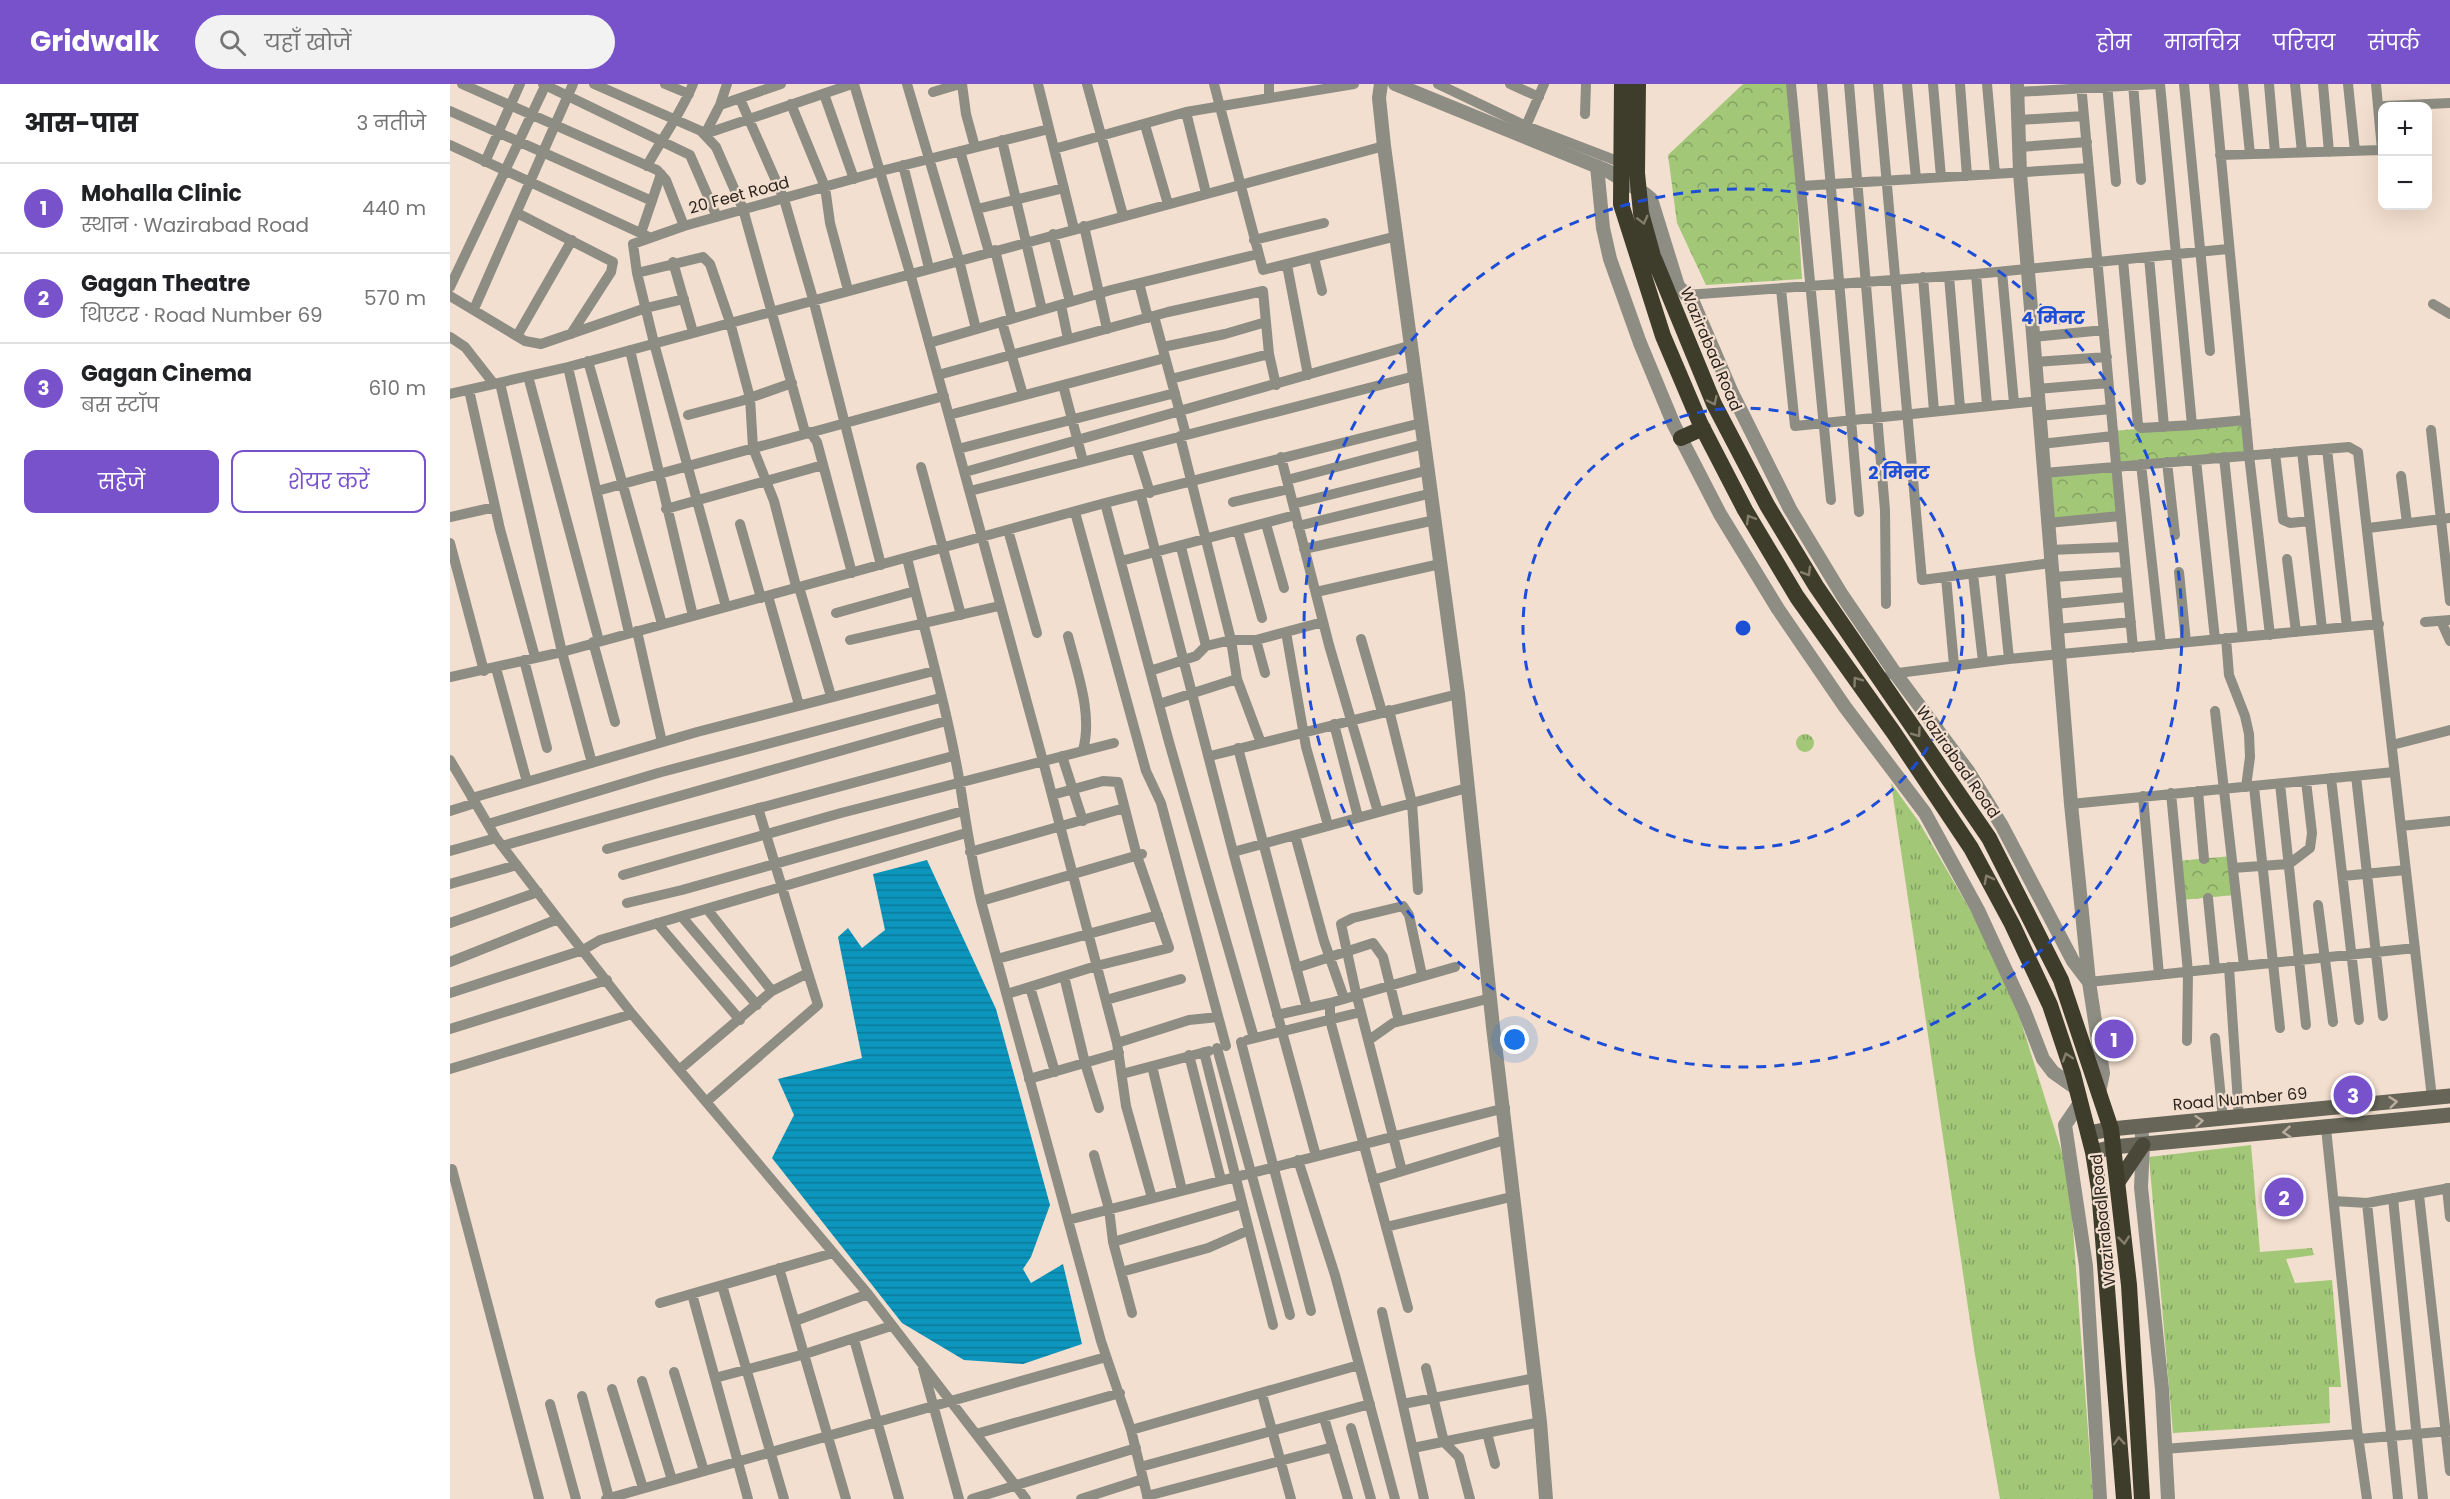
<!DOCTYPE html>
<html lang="hi">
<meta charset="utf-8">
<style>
:root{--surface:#fff;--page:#f2f2f2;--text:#202124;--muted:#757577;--line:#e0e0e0;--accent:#7752cb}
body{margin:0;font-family:Poppins,"Noto Sans Devanagari",sans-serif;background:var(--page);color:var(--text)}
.controls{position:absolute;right:18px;top:18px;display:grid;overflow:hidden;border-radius:12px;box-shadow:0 6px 24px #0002}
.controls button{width:54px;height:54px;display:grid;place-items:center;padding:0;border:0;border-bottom:2px solid var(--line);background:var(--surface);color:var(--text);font:30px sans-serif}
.you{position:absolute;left:1065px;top:956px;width:21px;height:21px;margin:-15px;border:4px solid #fff;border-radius:50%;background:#1a73e8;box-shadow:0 0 0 9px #1a73e833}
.badge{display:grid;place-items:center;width:39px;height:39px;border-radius:50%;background:var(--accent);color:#fff;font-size:20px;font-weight:700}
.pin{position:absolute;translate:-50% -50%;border:3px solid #fff;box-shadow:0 2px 6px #0006}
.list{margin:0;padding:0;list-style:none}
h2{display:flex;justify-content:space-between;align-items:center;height:78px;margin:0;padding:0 24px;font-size:26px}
h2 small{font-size:20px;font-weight:400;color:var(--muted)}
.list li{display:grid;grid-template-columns:39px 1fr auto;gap:18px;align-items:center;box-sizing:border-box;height:90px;padding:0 24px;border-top:2px solid var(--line)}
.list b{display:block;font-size:22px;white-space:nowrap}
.list p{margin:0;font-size:20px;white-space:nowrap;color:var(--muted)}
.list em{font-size:20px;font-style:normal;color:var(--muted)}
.actions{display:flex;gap:12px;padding:18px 24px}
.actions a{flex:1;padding:14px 0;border:2px solid var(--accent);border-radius:12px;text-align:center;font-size:21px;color:var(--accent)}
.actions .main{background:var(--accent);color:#fff}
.icon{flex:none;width:33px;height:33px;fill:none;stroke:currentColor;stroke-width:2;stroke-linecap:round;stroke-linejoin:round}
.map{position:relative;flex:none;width:2000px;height:1415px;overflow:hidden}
header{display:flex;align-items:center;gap:36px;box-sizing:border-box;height:84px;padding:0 30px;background:var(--accent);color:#fff}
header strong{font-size:28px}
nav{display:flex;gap:33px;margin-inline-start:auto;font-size:21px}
.search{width:420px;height:54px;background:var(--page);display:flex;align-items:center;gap:15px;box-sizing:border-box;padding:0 21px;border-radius:33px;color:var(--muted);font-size:22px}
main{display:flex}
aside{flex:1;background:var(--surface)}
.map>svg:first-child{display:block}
.grass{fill:url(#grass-tufts)}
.park{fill:url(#park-crowns)}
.water{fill:url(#water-rules)}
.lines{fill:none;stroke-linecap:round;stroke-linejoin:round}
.minor{stroke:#8e8d84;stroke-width:10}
.tertiary{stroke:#8e8d84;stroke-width:14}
.secondary{stroke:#666558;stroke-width:15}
.primary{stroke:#4a4939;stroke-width:15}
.trunk{stroke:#3e3d2c;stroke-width:16}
.oneway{stroke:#867e6d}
.oneway2{stroke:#bbae9f}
.ring{fill:none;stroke:#1d4ed8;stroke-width:3;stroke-dasharray:10 8}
.labels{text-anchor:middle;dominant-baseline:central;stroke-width:4.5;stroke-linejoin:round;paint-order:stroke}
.street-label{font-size:16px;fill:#2c251f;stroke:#f3dfcf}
.centre{fill:#1d4ed8;stroke:#f3dfcf;stroke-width:3}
.ring-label{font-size:18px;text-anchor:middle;font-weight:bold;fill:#1d4ed8;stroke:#f3dfcf;stroke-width:4.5;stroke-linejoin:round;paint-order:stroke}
</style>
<header>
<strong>Gridwalk</strong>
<div class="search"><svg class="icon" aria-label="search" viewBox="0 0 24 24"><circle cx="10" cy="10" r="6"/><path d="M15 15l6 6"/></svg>यहाँ खोजें</div>
<nav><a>होम</a><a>मानचित्र</a><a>परिचय</a><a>संपर्क</a></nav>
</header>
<main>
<aside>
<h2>आस-पास<small>3 नतीजे</small></h2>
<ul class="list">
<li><span class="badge">1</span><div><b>Mohalla Clinic</b><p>स्थान · Wazirabad Road</p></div><em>440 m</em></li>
<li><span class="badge">2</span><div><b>Gagan Theatre</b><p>थिएटर · Road Number 69</p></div><em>570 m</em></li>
<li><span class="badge">3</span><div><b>Gagan Cinema</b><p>बस स्टॉप</p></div><em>610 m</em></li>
</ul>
<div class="actions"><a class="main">सहेजें</a><a>शेयर करें</a></div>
</aside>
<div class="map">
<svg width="2000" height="1415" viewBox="0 0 2000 1415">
<defs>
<pattern id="grass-tufts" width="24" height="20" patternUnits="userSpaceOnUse" patternTransform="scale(1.5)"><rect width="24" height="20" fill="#a1c777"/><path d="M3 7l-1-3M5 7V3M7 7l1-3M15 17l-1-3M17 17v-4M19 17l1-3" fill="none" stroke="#83a161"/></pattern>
<pattern id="park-crowns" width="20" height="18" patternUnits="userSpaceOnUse" patternTransform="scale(1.5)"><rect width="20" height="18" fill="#a1c777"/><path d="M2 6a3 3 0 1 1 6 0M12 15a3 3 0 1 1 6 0" fill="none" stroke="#83a161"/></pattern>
<pattern id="water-rules" width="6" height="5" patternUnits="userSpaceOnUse" patternTransform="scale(1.5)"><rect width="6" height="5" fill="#0c96bd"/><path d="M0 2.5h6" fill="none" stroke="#0c7a99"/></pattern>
</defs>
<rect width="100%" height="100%" fill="#f3dfcf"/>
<!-- grass -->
<path class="grass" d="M1346 659a9 9 0 1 1 18 0a9 9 0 1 1-18 0Z
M1441 699 1469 738 1527 838 1568 928 1619 1091 1643 1415H1550L1525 1271Z
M1801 1061 1810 1168 1862 1164 1864 1171 1836 1175 1845 1199 1882 1196 1891 1303H1879L1880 1339 1723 1349 1699 1073Z"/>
<!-- park -->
<path class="park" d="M1293 0H1340L1352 195 1256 201 1227 139 1218 71Z
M1796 336 1799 371 1666 383 1670 432 1598 439 1594 389 1665 383 1662 347Z
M1782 772 1785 811 1731 816 1727 777Z"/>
<!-- water -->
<path class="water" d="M477 776 546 925 600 1121 581 1173 573 1185 581 1199 613 1180 632 1260 573 1280 514 1276 452 1239 322 1074 344 1031 328 995 412 974 388 853 398 844 412 864 435 846 423 790Z"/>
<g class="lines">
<!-- minor -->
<path class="minor" d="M12 0 207 86 216 96 234 142
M93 0 240 71 267 133
M144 0 251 47 266 63 293 125 355 348H360L367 358 402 489
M215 0 239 10
M277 0 270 21 331 0
M404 0 460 189 593 677 667 959 676 1022 702 1114
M457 0 509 176 526 245
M512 0 516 30 525 63
M588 0 624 145
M637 0 673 131
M764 0 813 186 947 152
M988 0 1076 42 1175 80
M1060 0 1089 13
M1341 0 1381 416
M1372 0 1409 428
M1399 0 1435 426 1436 520
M1428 0 1472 496 1601 479
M1457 0 1466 95
M1483 0 1491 93
M1510 0 1517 92
M1537 0 1545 90
M1631 0 1683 564
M1657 0 1666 98
M1683 0 1691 96
M1710 0 1742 341 1796 336
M1734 0 1760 267
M1764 0 1799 371 1820 551
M1793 0 1800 70
M1819 0 1825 69
M1845 0 1852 68
M1873 0 1879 68
M1898 0 1905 67
M483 8 510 0
M1567 8 1707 0
M374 10 404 95
M819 14V0
M290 15 334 115 363 215 431 481
M341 20 375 103 380 139 398 206
M1934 22 2000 19
M0 27 202 117
M736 28 756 109
M1135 30 1136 0
M1569 36 1634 32
M695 41 718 120
M1076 42 1094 0
M255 50 402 0
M255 50 270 21
M552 56 592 226
M0 61 199 153
M1569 63 1637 58
M604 65 736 28 904 0
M510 67 539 168
M1770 71 1932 66 1926 0
M35 78 70 0
M453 81 479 184
M197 82C212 54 231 30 243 0
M1351 102 1639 84
M527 125 614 104
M67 129 163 178 161 188 121 250
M634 142 657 245
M191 149 211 90
M603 150 620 218
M804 156 874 139
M545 166 562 235
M1699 173 1714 343
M864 174 872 207
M1673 176 1688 341 1691 344 1742 341
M223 178 243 248
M837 181 858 291
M1552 188 1564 319
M187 189 253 173 260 180 280 238 300 314 303 364 324 417 346 502 349 503 381 612
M1526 190 1537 321
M1499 192 1510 324
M1473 193 1484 327
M689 199 698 234
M0 203 96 0
M1331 205 1345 342 1588 317
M1236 211 1526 190 1778 165
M0 212 75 257 91 260 196 224 234 215
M1983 220 2000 230
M611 221 618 255
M24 225 123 0
M704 232 736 351
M552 238 573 311
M67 252 122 156
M0 253 15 263 44 300
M1583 253 1654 246
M479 259 661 206 808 170
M713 263 775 250 816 238
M180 266 243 532
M138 277 212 540
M1585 278 1657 273
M118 283 179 549
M488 291 718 228 813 207 819 270 826 301
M78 292 149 557
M721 295 819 270
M50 299 112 568 142 679
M613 301 633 377
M1587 305 1658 299
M19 306 50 445 85 573
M0 310 118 283 934 62
M238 331 291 317 342 299
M499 331 715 274
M1589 332 1661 325
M1981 346 2000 517
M730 352 781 556 787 595 811 659
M1591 360 1663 352
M686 364 700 409
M508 365 725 309
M1877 365 1897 543
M1852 367 1872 545
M1825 369 1833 436 1840 439 1860 437
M831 373 879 561 928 728
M1774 373 1793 553
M1746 376 1765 555
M1717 378 1725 451
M1691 380 1711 561
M471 383 511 531
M515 388 962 261
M1594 389 1899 363 1908 368 1982 1014
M1951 392 1957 439
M837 396 974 360
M147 407 494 312
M520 407 965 292
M691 412 783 768 866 1072
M783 418 839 405
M655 419 719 658 804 954
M843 420 979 386
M216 425 373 381
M625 428 696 687 711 719 776 962
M0 433 45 423
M1598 439 1670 432
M290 440 311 514
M816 440 834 504
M848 442 982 409
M1918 444 2000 434
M558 446 587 549
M788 447 812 534
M0 459 34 587
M731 463 756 562
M854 465 985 436
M1600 466 1673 463
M457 474C475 549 497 624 510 700 516 740 522 778 531 817L651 1257 681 1346 698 1415
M1837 475 1846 548
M671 477 845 431
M1550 486 1559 575
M1729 488 1736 558
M1523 490 1533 578
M1496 493 1504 581
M1604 493 1675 488
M866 508 990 480
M318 512 349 621
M1605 520 1677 513
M276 523 204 259 187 189 183 160 234 142 431 87 599 45
M386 529 465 507
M1991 537 2000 557
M1975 538 2000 536
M1607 545 1681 538
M187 547 212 658
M836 548 856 663 878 741
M618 552C627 588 643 630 633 666
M1776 554 1779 591 1795 632 1799 650 1800 673 1796 703
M911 555 932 628
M400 556 549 522
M806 556 815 589
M143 558 165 638
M74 576 97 664
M46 584 77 698
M700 587 746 572 756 562 781 556H806L873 538
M1440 590 1559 575 1929 540
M0 593 112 568 655 419 971 339
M709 620 787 595
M939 626 962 719 968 806
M1765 627 1794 882
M884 640 908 733
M1942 661 2000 646
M788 664 857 924
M612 672 633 737
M760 672 1008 610
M0 676 46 754 108 835 182 930 418 1210 576 1415
M1906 692 1933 932
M1881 694 1909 936
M1830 700 1856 941
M1804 703 1830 944
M1748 707 1754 775
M1721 709 1738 888 1737 957
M1693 712 1709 891
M22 714 247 648 484 587
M1621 720 1944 688
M308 724 358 889
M0 727 25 719
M38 740 208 689 490 614
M1951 742 2000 737
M845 751 874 857 894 914
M52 762 496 637
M157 765 503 672
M0 767 46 754
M520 768 671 725
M783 768 1017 704
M1783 784 1839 780 1860 764 1862 749 1856 697
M173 791 391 729 664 659
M1893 792 1956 786
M0 800 67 781
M1758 814 1765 885
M531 817 692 770
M177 819 232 806 513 727
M1868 821 1883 938
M257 825 322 907
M232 833 307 921
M0 839 88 808
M207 839 290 936
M547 875 708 831
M0 878 108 835
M1779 883 1789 1034
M846 884 923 859 933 873 949 937
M614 892 635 979 649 1024
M1639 898 1965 864
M580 903 605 988
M0 909 133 866 150 856 516 749
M557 910 646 882 719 864 687 772 668 698 653 697 602 711
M656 916 731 895
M880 919V936L958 1224
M827 931 880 919 1005 883
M0 945 157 896
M1765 954 1773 1035
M797 956 911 928
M919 956 943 939 1041 914
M791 958 861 1227
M667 959 739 936 768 933
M767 964 840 1231
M754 968 823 1241
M739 971 771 1096
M702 982 732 1106
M0 985 182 930
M229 986 322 907 358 889 368 921 256 1018
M672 990 759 967
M579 995 669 969
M1876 1044 1907 1345 1917 1415
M644 1071 659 1125 663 1158 682 1229
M848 1076 885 1191 945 1415
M2 1085 89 1415
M952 1087 906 909 891 840 903 834 953 822 959 831 972 891
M923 1096 1058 1055
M1997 1104 2000 1133
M1969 1111 2000 1387
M1943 1114 1973 1415
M1884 1117 1917 1119 2000 1104
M1917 1119 1948 1415
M618 1136 1055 1024
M936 1143 1065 1112
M663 1158 792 1120
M329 1184 396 1415
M671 1188 758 1164 799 1146
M272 1201 334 1415
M242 1210 298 1415
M210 1219 383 1169
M932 1228 974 1415
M345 1237 418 1210
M404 1255 449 1415
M473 1284 509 1415
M976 1284 994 1358 1009 1373 1020 1415
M224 1288 254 1387
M265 1294 355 1270 441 1242
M192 1297 222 1396
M162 1305 193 1404
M812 1310 841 1415
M132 1312 159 1414
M100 1320 126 1415
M953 1320 1085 1294
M874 1334 898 1415
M901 1344 921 1415
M681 1346 909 1281
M1037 1349 1045 1380
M526 1350 670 1309
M1908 1355 2000 1347
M963 1364 1090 1338
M1714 1365 1907 1350
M690 1383 920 1320
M697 1412 883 1363
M156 1415 656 1273
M522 1415 686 1364
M631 1415 693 1395"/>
<!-- tertiary -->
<path class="tertiary" d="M931 0 929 14 934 62 1008 610 1043 943 1090 1338 1096 1415
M945 0 1158 87 1195 110 1201 115 1228 202
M1567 0 1570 89 1621 720 1639 898 1653 989 1649 1009
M1147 82 1153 144 1160 175 1190 259 1224 341 1270 430 1328 525 1395 623 1475 729 1528 826 1574 926 1593 975 1603 988 1627 1005
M1214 200 1228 202 1243 218 1282 309 1340 425 1392 511 1445 589 1518 687 1552 742 1623 877 1639 898
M1630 1019 1615 1041 1636 1182 1650 1415
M1691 1043 1693 1061 1691 1103 1712 1305 1718 1415"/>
<!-- secondary -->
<path class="secondary" d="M1639 1049 1661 1045 2000 1012
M1643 1068 1663 1063 2000 1031"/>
<!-- primary -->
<path class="primary" d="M1668 1098 1693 1061"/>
<!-- trunk -->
<path class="trunk" d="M1172 0 1171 120 1213 252 1250 339 1295 426 1347 513 1444 649 1521 764 1562 840 1600 921 1623 990 1643 1068 1649 1105 1674 1415
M1188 0 1187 89 1191 129 1203 172 1264 320 1317 421 1366 502 1539 754 1611 896 1661 1045 1679 1201 1692 1415
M1231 354 1253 344"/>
</g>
<!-- one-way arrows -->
<defs><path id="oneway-chevron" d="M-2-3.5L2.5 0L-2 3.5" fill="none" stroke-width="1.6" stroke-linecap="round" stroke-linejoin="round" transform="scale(1.5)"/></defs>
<g class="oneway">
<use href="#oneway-chevron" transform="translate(1193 136) rotate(76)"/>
<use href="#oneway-chevron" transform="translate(1263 317) rotate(65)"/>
<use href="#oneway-chevron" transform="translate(1300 435) rotate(-121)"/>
<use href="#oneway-chevron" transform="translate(1357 488) rotate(59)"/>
<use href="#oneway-chevron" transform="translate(1407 597) rotate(-126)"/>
<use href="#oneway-chevron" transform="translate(1467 649) rotate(54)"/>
<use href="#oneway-chevron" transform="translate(1538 795) rotate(-118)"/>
<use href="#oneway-chevron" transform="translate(1617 973) rotate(-108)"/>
<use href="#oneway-chevron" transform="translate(1674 1156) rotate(84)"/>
<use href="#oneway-chevron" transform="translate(1669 1357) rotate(-94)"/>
</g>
<g class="oneway2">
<use href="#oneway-chevron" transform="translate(1943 1018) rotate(-6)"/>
<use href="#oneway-chevron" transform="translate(1749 1037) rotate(-5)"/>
<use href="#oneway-chevron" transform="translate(1837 1048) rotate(175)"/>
</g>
<!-- distance rings -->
<g class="ring">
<circle cx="1293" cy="544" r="220"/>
<circle cx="1293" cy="544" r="439"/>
</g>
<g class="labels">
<!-- street labels -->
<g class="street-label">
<text transform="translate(289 111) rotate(-15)">20 Feet Road</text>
<text transform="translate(1261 265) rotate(67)">Wazirabad Road</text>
<text transform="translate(1508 678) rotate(55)">Wazirabad Road</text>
<text transform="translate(1790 1015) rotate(-5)">Road Number 69</text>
<text transform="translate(1653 1136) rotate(-96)">Wazirabad Road</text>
</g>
</g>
<circle cx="1293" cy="544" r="9" class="centre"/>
<g class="ring-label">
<text x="1603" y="240">4 मिनट</text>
<text x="1449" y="395">2 मिनट</text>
</g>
</svg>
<div class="controls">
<button>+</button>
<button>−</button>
</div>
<div class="you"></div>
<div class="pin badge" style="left:1664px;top:955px">1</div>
<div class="pin badge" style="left:1834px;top:1113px">2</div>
<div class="pin badge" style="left:1903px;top:1011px">3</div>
</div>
</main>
